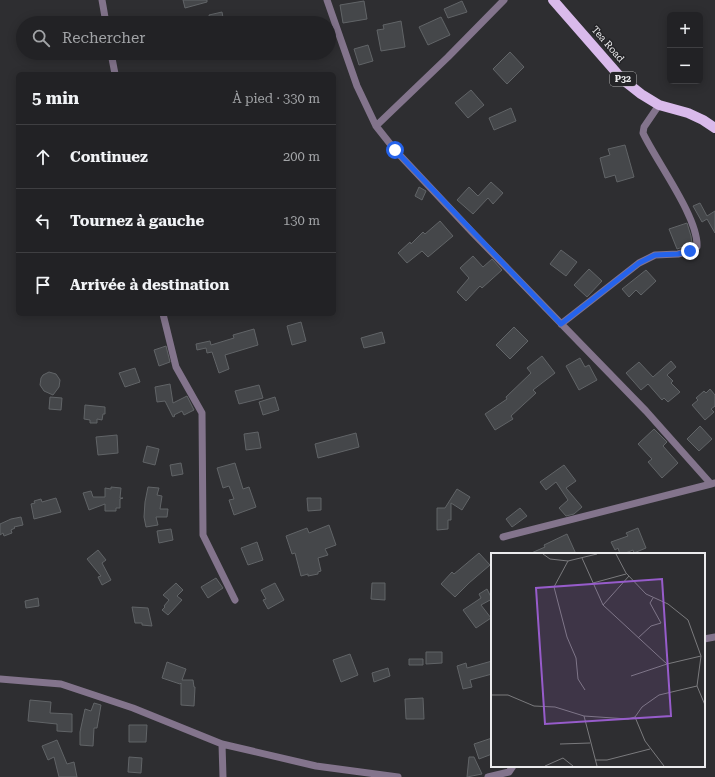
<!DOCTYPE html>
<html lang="fr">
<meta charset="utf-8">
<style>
:root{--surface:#222225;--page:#2a2a2d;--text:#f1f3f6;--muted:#a2a4a7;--line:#3f3f42}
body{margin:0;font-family:"Roboto Serif",serif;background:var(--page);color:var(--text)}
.controls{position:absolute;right:12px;top:12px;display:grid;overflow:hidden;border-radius:6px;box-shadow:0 2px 10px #0003}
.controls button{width:36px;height:36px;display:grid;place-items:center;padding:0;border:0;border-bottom:1px solid var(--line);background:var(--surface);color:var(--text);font:20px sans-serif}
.stop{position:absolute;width:12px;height:12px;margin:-9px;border:3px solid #2563eb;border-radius:50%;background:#fff}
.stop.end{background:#2563eb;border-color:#fff;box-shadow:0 1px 4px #0008}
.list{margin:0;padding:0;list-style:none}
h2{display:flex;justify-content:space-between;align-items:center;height:52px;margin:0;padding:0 16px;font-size:17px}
h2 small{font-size:13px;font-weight:400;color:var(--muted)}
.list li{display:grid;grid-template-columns:26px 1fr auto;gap:12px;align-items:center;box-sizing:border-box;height:64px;padding:0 16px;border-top:1px solid var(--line)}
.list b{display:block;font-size:15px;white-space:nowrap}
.list em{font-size:13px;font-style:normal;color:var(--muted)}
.icon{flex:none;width:22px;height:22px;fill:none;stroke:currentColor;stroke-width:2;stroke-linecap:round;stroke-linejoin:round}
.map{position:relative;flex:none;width:715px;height:777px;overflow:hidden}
.search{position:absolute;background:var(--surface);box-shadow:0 2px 10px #0003;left:16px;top:16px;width:320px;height:44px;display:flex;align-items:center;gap:10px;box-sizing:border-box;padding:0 14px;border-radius:22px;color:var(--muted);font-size:15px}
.panel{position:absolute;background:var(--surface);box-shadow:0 2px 10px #0003;left:16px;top:72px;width:320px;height:244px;border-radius:6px}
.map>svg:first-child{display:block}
.building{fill:#45474a;stroke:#616467}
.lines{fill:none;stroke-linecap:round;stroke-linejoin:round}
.minor{stroke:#83748c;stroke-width:7}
.primary{stroke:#d9baeb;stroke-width:10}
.route{stroke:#2563eb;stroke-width:5}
.labels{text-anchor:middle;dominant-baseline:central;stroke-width:3;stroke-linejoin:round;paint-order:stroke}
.shield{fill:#242427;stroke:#b0b0b2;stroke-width:1}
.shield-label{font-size:9px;font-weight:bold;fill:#ececee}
.street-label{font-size:10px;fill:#ececee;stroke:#242427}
.inset-road{fill:none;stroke:#7a7a7d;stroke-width:1}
.view{fill:#975ccb;fill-opacity:0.15;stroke:#975ccb;stroke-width:2}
.inset-edge{fill:none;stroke:#ececee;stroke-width:2}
</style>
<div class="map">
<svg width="715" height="777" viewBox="0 0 715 777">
<rect width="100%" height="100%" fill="#2e2e31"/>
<!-- building -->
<path class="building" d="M183 0H207V2L185 8Z
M364 1 367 19 343 23 340 5Z
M462 1 467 12 448 18 444 9Z
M222 12 224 23H210L209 15Z
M441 17 450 35 428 45 419 27Z
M401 21 405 47 381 51 377 30 384 29 383 25Z
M368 45 373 61 359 65 354 49Z
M510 52 524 67 507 84 493 69Z
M471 90 484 105 468 118 455 103Z
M511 108 516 121 494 130 489 118Z
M625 145 634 177 617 182 615 175 605 178 600 158 610 155 608 149Z
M491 182 503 193 493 204 488 198 473 214 457 200 469 187 478 196Z
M419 187 426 191 422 200 415 196Z
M700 203 707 216 715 211V233L707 219 702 222 693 206Z
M440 221 453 236 428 257 422 251 407 263 398 253 410 242 411 244 423 232 425 234Z
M687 223 691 236 692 244 677 249 669 229Z
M561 250 577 262 566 276 550 264Z
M473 256 483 267 492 259 502 270 482 288 480 286 466 301 457 292 469 278 460 268Z
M589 269 602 281 587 297 574 285Z
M646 270 656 281 641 295 636 290 629 297 622 289Z
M301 322 306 341 292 345 287 326Z
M514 327 528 341 510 359 496 345Z
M254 329 258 345 225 355 229 369 219 373 212 352 207 353 206 348 197 350 196 344 210 341 211 345 234 338 233 335Z
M382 332 385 343 364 348 361 338Z
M166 346 170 362 159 366 154 350Z
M542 356 555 373 533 390 536 393 511 416 513 419 495 430 485 414 507 399 506 397 531 373 527 368Z
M580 358 585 367 589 365 597 380 579 390 566 366Z
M671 361 676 367 667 375 673 381 671 383 680 392 668 402 664 398 662 400 648 384 641 390 626 373 639 362 653 377Z
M135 368 140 382 125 387 119 373Z
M49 372 56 374 60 380 59 387 53 395 44 391 40 385 41 378 43 375Z
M170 384 173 403 187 396 194 410 184 415 182 411 174 415 175 416 173 417 165 401 157 402 155 387Z
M259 385 263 398 239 404 235 391Z
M710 389 715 395V406L711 409 714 412 705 420 692 405 698 400 696 398 704 391 706 393Z
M50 397 62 398 61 410 49 409Z
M275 397 279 410 263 415 259 402Z
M85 405 105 407V414H103L102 420 97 419V423H90V420L84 419Z
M700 426 712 439 699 451 687 439Z
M654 429 667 442 663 446 678 463 662 478 648 462 652 459 638 444Z
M258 432 261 448 246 450 244 434Z
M356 433 359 447 318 458 315 444Z
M117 435 118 453 98 455 96 437Z
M147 446 159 449 155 465 143 462Z
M181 463 183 474 172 476 170 465Z
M235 463 243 489 249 487 256 507 234 515 229 500 234 499 229 486 223 488 217 468Z
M564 465 576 481 566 488 582 507 574 514 566 516 559 508 568 500 556 482 546 490 540 482Z
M111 487 121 488 120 498H123L120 499V508H116V511H105V504L89 510 83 493 91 491 93 497H105V488L111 489Z
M148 487 159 488 157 495 162 496 160 509H168L167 517H156L158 525 146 527 144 517 145 502Z
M457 489 470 497 462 510 451 503V520H448V529L437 530V508H445Z
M56 498 61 512 34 519 31 504 35 503 34 501 41 499 42 502Z
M307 498H321V510L308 511Z
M520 508 527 516 512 527 506 519Z
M21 517 23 525 14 527 15 528 11 530 12 533 4 536 3 533 0 535V524L11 519Z
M329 525 336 545 325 549 328 555 318 558 321 571 318 572V574L308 576V574L301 576 295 553 292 554 286 536 307 528 309 533Z
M638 528 646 548 634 553 633 550 623 554H620L618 548 615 550 611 542 628 536 626 533Z
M171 529 173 540 159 543 157 531Z
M567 534 576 554H529L545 547 544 545Z
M257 542 263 560 248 565 241 548Z
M98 550 106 560 102 563 111 580 102 585 98 577 101 576 87 559Z
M479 553 490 565 469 583 455 597 441 584 452 572 454 574Z
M216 578 223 588 208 598 201 587Z
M176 583 183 590 177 596 182 600 168 615 162 610 165 607 164 606 169 600 163 595Z
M275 583 284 600 268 609 263 600 266 599 261 590Z
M372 583H385V600L371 599Z
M487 589 492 599 481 605 491 618 476 628 463 610 481 598 479 594Z
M38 598 39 606 26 608 25 601Z
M132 607 148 608 152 626 142 625V623H135Z
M426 652H442V663L426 664Z
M350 654 358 675 341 682 333 660Z
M409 659H423V665H409Z
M492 661V674L470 680 472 687 463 689 457 666 466 663 467 668Z
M167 662 186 669 182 680H193L194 687H195L194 706 181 705V683L180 684 162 678Z
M388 668 390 676 374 682 372 673Z
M423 698 424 719H406L405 699Z
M30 700 51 702 50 713 72 714V732L57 731V724L28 721Z
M94 703 101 705 97 728H94L93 746 80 745V732L85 709 91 711Z
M129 725H147L146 742H129Z
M492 738V754L479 759 474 744Z
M57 740 67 764 74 762 77 777H59L54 757 48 760 42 746Z
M129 757 142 758 141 773 128 772Z
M469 757H474L482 774 467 777Z"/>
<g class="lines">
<!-- minor -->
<path class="minor" d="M102 0 106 23
M327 0 357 86 376 126 395 150 472 232 646 411 711 484 715 483
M111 53 115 74
M376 126 448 57 504 0
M163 314 176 367 202 413 203 535 235 600
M561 324 639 263 655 255 678 254 690 251 697 247C699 218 656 161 643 133L644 127 659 105
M503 537 711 484
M704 639 715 637
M0 679 61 684 133 708 222 744 316 766 398 777
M222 744 223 777
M488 777 509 772 513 766"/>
<!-- primary -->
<path class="primary" d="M553 0 622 79 641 94 659 105 688 113 703 120 715 128"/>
</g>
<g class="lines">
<!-- route -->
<path class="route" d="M395 150 561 324 639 263 655 255 678 254 690 251"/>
</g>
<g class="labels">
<!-- shield labels -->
<rect class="shield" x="610" y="72" width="26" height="14" rx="3"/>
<g class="shield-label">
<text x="623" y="79">P32</text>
</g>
<!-- street labels -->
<g class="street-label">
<text transform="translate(608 44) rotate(49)">Tea Road</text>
</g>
</g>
<!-- overview -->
<g transform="translate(491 553)">
<rect width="214" height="214" fill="#2e2e31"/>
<path class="inset-road" d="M52 1 59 6 77 8 106 1M125 1 135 20 155 41 177 51 197 67 210 103 206 133 214 152M91 5 112 52 176 111 210 103M77 8 63 34 76 84 85 105 87 126 94 137M102 30 135 21M112 52 138 23M147 85 160 73 170 70 159 50 162 45M140 123 176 111M0 142H17L43 153 64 154 93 163 137 166 144 164 151 154 168 142 206 133M93 163 106 213M144 164 154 188 173 213M69 191 99 190M104 207H116L159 196M54 213 72 205 82 213"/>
<path class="view" d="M171 26 180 163 54 171 45 35Z"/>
<rect width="214" height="214" class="inset-edge"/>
</g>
</svg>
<div class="controls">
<button>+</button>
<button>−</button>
</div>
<div class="stop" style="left:395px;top:150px"></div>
<div class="stop end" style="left:690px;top:251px"></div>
<div class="search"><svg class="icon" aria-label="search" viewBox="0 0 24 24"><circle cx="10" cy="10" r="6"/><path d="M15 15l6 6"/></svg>Rechercher</div>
<section class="panel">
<h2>5 min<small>À pied · 330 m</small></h2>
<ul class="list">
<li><svg class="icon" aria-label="ahead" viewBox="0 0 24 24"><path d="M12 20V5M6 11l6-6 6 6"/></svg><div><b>Continuez</b></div><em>200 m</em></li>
<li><svg class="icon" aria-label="left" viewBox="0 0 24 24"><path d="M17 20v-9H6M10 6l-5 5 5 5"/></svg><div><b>Tournez à gauche</b></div><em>130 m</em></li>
<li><svg class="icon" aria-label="arrive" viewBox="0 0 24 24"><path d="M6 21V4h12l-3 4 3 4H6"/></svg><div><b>Arrivée à destination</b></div></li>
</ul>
</section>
</div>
